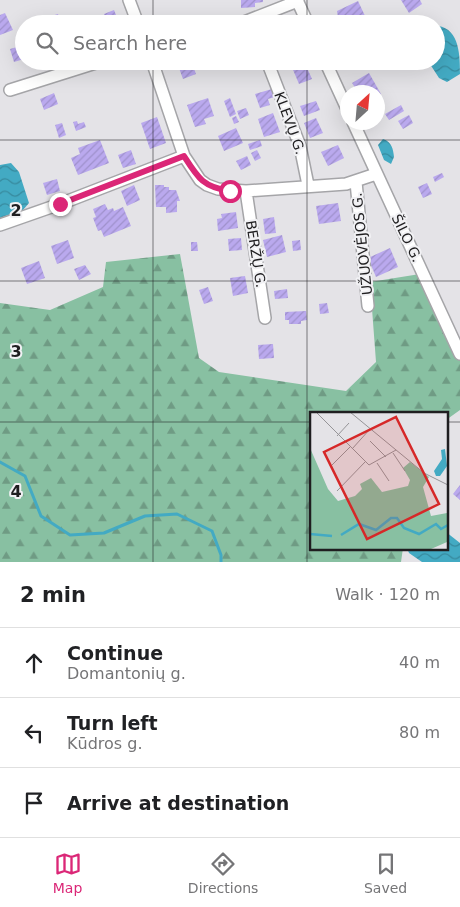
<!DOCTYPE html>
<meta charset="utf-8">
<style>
:root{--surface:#fff;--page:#f6f6f6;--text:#202124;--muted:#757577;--line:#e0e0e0;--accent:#db2777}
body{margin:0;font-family:"DejaVu Sans",sans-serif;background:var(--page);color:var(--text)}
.compass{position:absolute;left:340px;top:85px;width:45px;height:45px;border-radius:50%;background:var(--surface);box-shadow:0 5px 20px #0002;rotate:26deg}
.stop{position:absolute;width:15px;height:15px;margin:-11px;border:4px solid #db2777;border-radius:50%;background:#fff}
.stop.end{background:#db2777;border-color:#fff;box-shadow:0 1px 5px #0008}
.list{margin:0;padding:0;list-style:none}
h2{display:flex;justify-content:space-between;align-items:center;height:65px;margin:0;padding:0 20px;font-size:21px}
h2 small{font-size:16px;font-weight:400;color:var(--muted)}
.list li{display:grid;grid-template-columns:32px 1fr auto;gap:15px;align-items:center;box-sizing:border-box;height:70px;padding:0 20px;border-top:1px solid var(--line)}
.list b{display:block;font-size:19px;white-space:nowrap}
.list p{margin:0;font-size:16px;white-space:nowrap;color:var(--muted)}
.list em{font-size:16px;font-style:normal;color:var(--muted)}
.icon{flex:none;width:28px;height:28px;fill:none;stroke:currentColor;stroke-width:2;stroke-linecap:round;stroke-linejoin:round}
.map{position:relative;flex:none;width:460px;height:562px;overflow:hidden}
.search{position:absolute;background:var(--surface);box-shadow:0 5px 20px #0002;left:15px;right:15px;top:15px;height:55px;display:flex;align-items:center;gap:12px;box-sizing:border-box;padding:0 18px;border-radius:28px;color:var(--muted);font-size:19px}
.sheet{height:275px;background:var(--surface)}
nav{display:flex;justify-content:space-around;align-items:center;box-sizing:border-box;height:70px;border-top:1px solid var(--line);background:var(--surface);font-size:14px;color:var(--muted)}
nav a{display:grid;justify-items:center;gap:2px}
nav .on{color:var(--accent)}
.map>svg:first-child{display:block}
.forest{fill:url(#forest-firs)}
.water{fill:url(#water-waves)}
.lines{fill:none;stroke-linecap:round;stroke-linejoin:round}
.stream{stroke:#43aac3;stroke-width:3}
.building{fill:url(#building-hatch)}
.minor-casing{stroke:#a5a5a8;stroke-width:14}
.minor{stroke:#fff;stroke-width:11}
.route{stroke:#db2777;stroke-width:6}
.grid{fill:none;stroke:#1f1e20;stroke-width:1;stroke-opacity:0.55}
.labels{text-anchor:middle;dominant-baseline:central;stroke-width:4;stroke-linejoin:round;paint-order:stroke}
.street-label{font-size:14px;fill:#1f1e20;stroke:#f1f1f4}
.inset-river{fill:none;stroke:#43aac3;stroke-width:2.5}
.inset-road{fill:none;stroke:#959497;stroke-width:1}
.view{fill:#d62828;fill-opacity:0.15;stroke:#d62828;stroke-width:2.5}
.inset-edge{fill:none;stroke:#1f1e20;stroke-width:2.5}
.grid-label{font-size:16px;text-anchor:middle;font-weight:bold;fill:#1f1e20;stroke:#f1f1f4;stroke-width:4;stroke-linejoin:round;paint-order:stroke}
</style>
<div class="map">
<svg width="460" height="562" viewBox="0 0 460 562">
<defs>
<pattern id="forest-firs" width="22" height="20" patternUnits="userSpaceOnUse" patternTransform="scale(1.25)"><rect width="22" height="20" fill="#88c0a2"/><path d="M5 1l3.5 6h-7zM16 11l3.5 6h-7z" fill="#6f9b84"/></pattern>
<pattern id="water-waves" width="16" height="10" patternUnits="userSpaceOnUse" patternTransform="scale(1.25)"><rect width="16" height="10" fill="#43aac3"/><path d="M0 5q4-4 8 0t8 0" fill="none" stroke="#378a9e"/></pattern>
<pattern id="building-hatch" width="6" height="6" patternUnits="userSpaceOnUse" patternTransform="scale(1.25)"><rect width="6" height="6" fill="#baa9ee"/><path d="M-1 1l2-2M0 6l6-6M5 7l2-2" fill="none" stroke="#9f91cc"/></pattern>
</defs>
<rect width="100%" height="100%" fill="#e4e3e7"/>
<!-- forest -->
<path class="forest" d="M180 254 199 358 219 372 346 391 376 362 370 282 420 274 460 359V410L446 420V413H311V548H403L401 562H0V303L50 310 103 287 106 262Z"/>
<!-- water -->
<path class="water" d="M438 26C460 29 460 57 460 74L447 82 439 78 428 61H436Z
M383 139C392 142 393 149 394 157L391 164 384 160 378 145Z
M11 163 19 172 29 203 23 210 0 218V165Z
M446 532 460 543V562H422L409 553 407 548H446Z"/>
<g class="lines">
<!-- stream -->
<path class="stream" d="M0 462 25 476 41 516 70 535 104 533 145 516 177 514 212 531 221 555V562"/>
</g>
<!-- building -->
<path class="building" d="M241 0H263V2L255 3V7L241 8Z
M401 0H420L422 4 409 13Z
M358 1 366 18 356 24H339L337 11Z
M114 10 118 20 108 24 104 14Z
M5 13 13 30 0 35V15Z
M58 14 61 24H50L48 17Z
M164 18 166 24H155L154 22Z
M24 45V59L14 62 10 49Z
M208 61H226L211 67Z
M299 61H304L312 79 299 84 291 65Z
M192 63 196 74 183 79 179 68Z
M369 73 381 94 378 96V92H358L352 83Z
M272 89 275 97 268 99 270 105 260 108 255 94Z
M54 93 58 104 44 110 40 99Z
M208 98 214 116 204 119 206 124 195 127 187 105Z
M230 98 236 114 230 117 224 101Z
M316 101 320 110 304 116 300 106Z
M401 105 404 111 389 120 385 114Z
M246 108 249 115 240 119 237 111Z
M273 113 280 132 264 137 258 119Z
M409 115 413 123 403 129 398 121Z
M236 116 239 122 234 124 232 118Z
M157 117 166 143 150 149 141 123Z
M316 118 323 133 310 138 304 123Z
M77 121 78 124 84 122 86 127 76 131 73 122Z
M62 123 66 135 59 138 55 125Z
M236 128 243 143 224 151 218 136Z
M100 140 109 163 78 175 71 158 80 154 78 148Z
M260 140 262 146 250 150 248 144Z
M338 145 344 158 328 166 321 152Z
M131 150 136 164 123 168 118 155Z
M257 150 261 158 255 161 251 153Z
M247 156 251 165 241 170 236 161Z
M442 173 444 177 435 182 433 177Z
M57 179 60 191 47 195 43 183Z
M427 183 432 194 423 198 418 187Z
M134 185 140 200 127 206 121 191Z
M155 185H164V187H169V190H176L180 201H177V212L166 213V207H156Z
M338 203 341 221 319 224 316 206Z
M105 204 108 210 113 208 114 211 123 207 131 226 104 237 101 230 98 231 93 218 96 217 93 209Z
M236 212 238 228 218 231 217 219 222 218 221 214Z
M274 217 276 233 265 234 263 219Z
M282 235 286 252 267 257 263 240Z
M241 238 242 250 229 251 228 239Z
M68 240 74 258 57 264 51 246Z
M300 240 301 250 293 251 292 241Z
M191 242H197L198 251H191Z
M390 248 398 267 376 277 368 258Z
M39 261 45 278 27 284 21 268Z
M85 265 91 274 79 280 74 269Z
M245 276 248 293 233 296 230 278Z
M208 287 213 301 204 304 199 290Z
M287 289 288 298 275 299 274 291Z
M327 303 329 313 320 314 319 304Z
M306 311 307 320 301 321V324H289V320H285V312Z
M273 344 274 358 259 359 258 345Z
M460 485V500L453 494Z"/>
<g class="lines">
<defs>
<path id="minor" d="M129 0 138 24
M297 0 308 24
M239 24 298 1
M152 61 184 156 200 180 207 185 218 189 246 191 346 184 376 174
M267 61 300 146 308 185
M325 61 348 111
M10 90 102 61
M353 122 460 354
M356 182 368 306
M246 191 265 318
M0 225 60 204 184 156"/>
</defs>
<!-- minor casing -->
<use href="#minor" class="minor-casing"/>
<!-- minor -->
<use href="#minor" class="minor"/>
</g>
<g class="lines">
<!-- route -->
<path class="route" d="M60 204 184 156C198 178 203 187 230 191"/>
</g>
<!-- grid -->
<path class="grid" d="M153 0V24M307 0V24M153 61V562M307 61V562M0 140H460M0 281H460M0 422H311M446 422H460"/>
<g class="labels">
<!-- street labels -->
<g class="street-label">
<text transform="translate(290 123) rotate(70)">KLEVŲ G.</text>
<text transform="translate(407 238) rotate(64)">ŠILO G.</text>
<text transform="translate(362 244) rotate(-96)">UŽUOVĖJOS G.</text>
<text transform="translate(256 254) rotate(81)">BERŽŲ G.</text>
</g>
</g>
<!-- overview -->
<g transform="translate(310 412)">
<rect width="138" height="138" fill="#e4e3e7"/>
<path d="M0 36 18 77 28 89 45 84 52 77 50 72 61 66 72 80 98 74 100 68 93 56 100 50 119 65 113 75 121 104 137 101V130L121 137H0Z" fill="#88c0a2"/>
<path d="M135 37 137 54 130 64H126L124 59 132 47 131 38Z" fill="#43aac3"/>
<path class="inset-river" d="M0 122 22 124M31 123 49 112 66 118 81 106H87L94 116 109 122 126 112 131 117 138 113"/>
<path class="inset-road" d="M6 0 59 53 86 38M40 0 114 61 138 73M27 24 39 11M60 29 76 45M42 37 60 17M83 41 95 59M67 51 79 69M22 53 40 35M27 79 55 50"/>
<path class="view" d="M86 5 129 92 57 127 14 40Z"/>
<rect width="138" height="138" class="inset-edge"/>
</g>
<g class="grid-label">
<text x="16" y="216">2</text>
<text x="16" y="357">3</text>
<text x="16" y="497">4</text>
</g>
</svg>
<svg class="compass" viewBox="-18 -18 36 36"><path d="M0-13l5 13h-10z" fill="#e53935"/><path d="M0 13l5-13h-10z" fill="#757577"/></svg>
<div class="stop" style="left:230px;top:191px"></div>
<div class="stop end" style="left:60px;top:204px"></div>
<div class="search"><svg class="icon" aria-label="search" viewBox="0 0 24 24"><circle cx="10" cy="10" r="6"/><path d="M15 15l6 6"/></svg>Search here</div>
</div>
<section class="sheet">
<h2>2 min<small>Walk · 120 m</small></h2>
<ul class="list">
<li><svg class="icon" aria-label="ahead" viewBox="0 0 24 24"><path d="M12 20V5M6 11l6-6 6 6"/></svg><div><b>Continue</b><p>Domantonių g.</p></div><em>40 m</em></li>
<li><svg class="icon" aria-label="left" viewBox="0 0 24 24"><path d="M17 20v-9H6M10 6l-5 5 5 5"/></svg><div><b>Turn left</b><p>Kūdros g.</p></div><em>80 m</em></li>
<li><svg class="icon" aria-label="arrive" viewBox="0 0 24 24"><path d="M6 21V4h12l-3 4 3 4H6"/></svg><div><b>Arrive at destination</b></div></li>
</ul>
</section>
<nav>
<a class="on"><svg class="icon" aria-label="map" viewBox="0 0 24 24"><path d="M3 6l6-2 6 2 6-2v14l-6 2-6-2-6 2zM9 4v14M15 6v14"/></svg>Map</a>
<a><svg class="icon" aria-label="directions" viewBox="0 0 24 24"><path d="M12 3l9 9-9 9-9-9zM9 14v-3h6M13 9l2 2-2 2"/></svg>Directions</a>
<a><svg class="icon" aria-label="saved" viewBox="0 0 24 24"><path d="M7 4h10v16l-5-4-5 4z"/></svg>Saved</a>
</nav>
